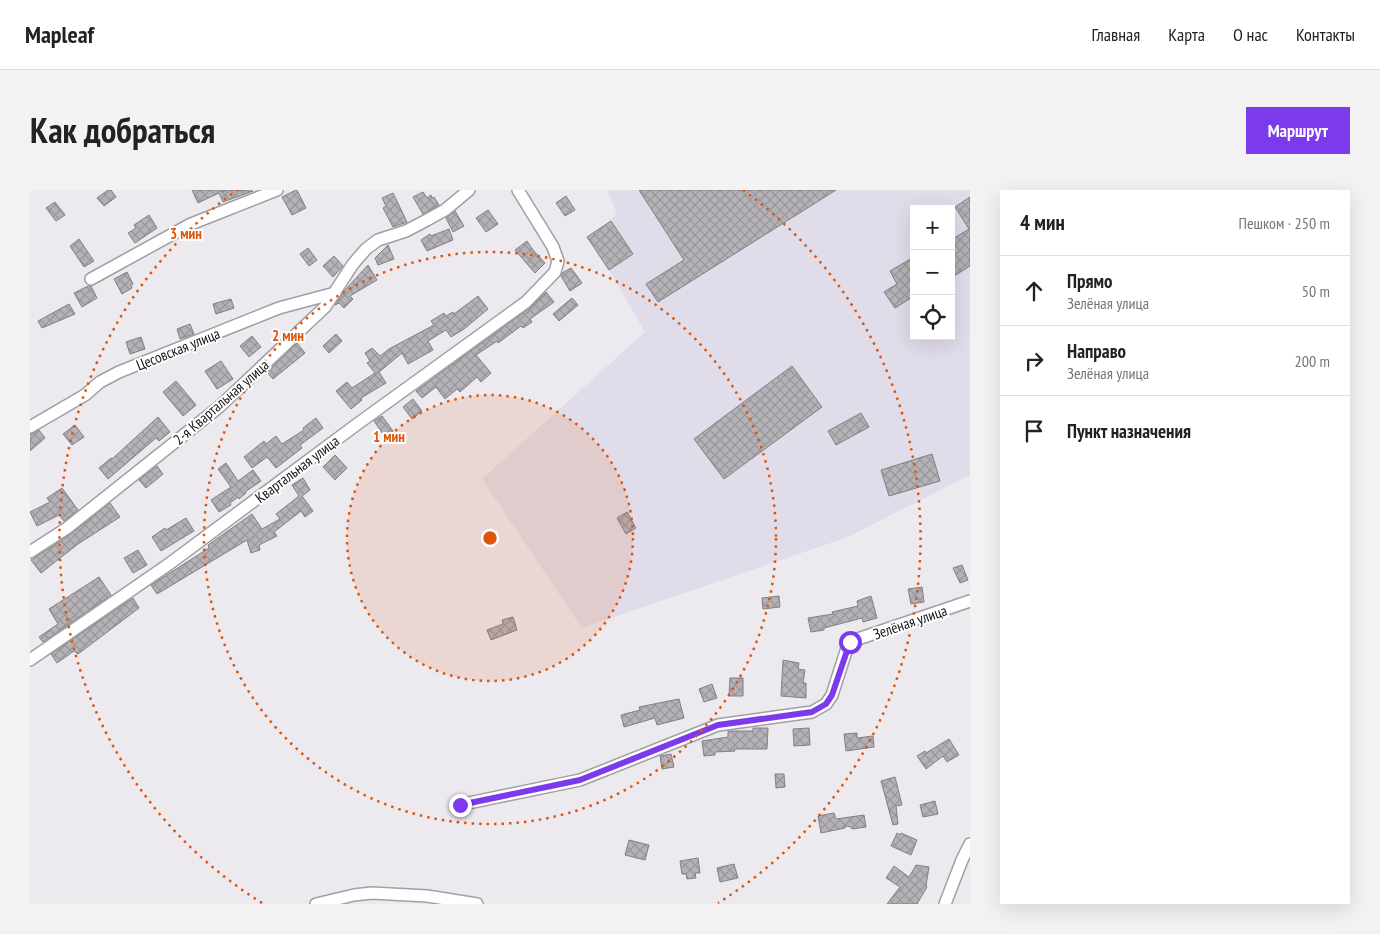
<!DOCTYPE html>
<html lang="ru">
<meta charset="utf-8">
<style>
:root{--surface:#fff;--page:#f2f2f2;--text:#222;--muted:#767676;--line:#e0e0e0;--accent:#7c3aed}
body{margin:0;font-family:"PT Sans Narrow",sans-serif;background:var(--page);color:var(--text)}
.controls{position:absolute;right:15px;top:15px;display:grid;overflow:hidden;border-radius:0px;box-shadow:0 5px 20px #0002}
.controls button{width:45px;height:45px;display:grid;place-items:center;padding:0;border:0;border-bottom:1px solid var(--line);background:var(--surface);color:var(--text);font:25px sans-serif}
.stop{position:absolute;width:15px;height:15px;margin:-11px;border:4px solid #7c3aed;border-radius:50%;background:#fff}
.stop.end{background:#7c3aed;border-color:#fff;box-shadow:0 1px 5px #0008}
.list{margin:0;padding:0;list-style:none}
h2{display:flex;justify-content:space-between;align-items:center;height:65px;margin:0;padding:0 20px;font-size:21px}
h2 small{font-size:16px;font-weight:400;color:var(--muted)}
.list li{display:grid;grid-template-columns:32px 1fr auto;gap:15px;align-items:center;box-sizing:border-box;height:70px;padding:0 20px;border-top:1px solid var(--line)}
.list b{display:block;font-size:19px;white-space:nowrap}
.list p{margin:0;font-size:16px;white-space:nowrap;color:var(--muted)}
.list em{font-size:16px;font-style:normal;color:var(--muted)}
.icon{flex:none;width:28px;height:28px;fill:none;stroke:currentColor;stroke-width:2;stroke-linecap:round;stroke-linejoin:round}
.map{position:relative;flex:none;width:940px;height:714px;overflow:hidden;border-radius:0px}
header{display:flex;align-items:center;gap:30px;box-sizing:border-box;height:70px;padding:0 25px;background:var(--surface);border-bottom:1px solid var(--line)}
header strong{font-size:24px}
nav{display:flex;gap:28px;margin-inline-start:auto;font-size:18px}
.intro{display:flex;align-items:center;justify-content:space-between;box-sizing:border-box;height:120px;padding:0 30px}
h1{margin:0;font-size:35px}
.button{padding:12px 22px;border-radius:0px;background:var(--accent);color:#fff;font-size:18px;font-weight:700}
main{display:flex;gap:30px;padding:0 30px}
aside{flex:1;background:var(--surface);border-radius:0px;box-shadow:0 5px 20px #0002}
.map>svg:first-child{display:block}
.built{fill:#e1dce9;fill-rule:evenodd}
.building{fill:url(#building-cross-hatch);stroke:#827f85}
.lines{fill:none;stroke-linecap:round;stroke-linejoin:round}
.street-casing{stroke:#a19ea4;stroke-width:14}
.street{stroke:#fff;stroke-width:11}
.route{stroke:#7c3aed;stroke-width:6}
.ring{fill:none;stroke:#dd560c;stroke-width:2.5;stroke-dasharray:2.5 5}
.labels{text-anchor:middle;dominant-baseline:central;stroke-width:4;stroke-linejoin:round;paint-order:stroke}
.street-label{font-size:15px;fill:#141315;stroke:#fff}
.centre{fill:#dd560c;stroke:#fff;stroke-width:2.5}
.ring-label{font-size:15px;text-anchor:middle;font-weight:bold;fill:#dd560c;stroke:#fff;stroke-width:4;stroke-linejoin:round;paint-order:stroke}
</style>
<header>
<strong>Mapleaf</strong>
<nav><a>Главная</a><a>Карта</a><a>О нас</a><a>Контакты</a></nav>
</header>
<div class="intro"><h1>Как добраться</h1><a class="button">Маршрут</a></div>
<main>
<div class="map">
<svg width="940" height="714" viewBox="0 0 940 714">
<defs>
<pattern id="building-cross-hatch" width="8" height="8" patternUnits="userSpaceOnUse" patternTransform="scale(1.25)"><rect width="8" height="8" fill="#b4b1b7"/><path d="M0 0l8 8M0 8l8-8" fill="none" stroke="#9a979c"/></pattern>
</defs>
<rect width="100%" height="100%" fill="#ece9ef"/>
<!-- built -->
<path class="built" d="M577 0H940V285L818 347 552 438 452 289 615 142 561 49 587 24ZM884 19H921V146H884Z"/>
<!-- building -->
<path class="building" d="M78 0H81L86 7 74 16 67 8Z
M162 0H195L192 2 197 0 223 1 193 12 189 3 168 13Z
M266 0H267L276 18 262 25 252 7Z
M609 0H806L628 112 616 94 654 70Z
M393 2 397 8 401 5 402 8 404 7 409 15 393 24 383 7Z
M363 3 377 32 363 37 353 18 356 16 352 8Z
M536 6 545 20 535 26 526 13Z
M940 7V76L921 88V50L939 39 925 17Z
M25 12 35 25 26 31 16 18Z
M458 20 468 34 456 42 446 28Z
M425 21 434 36 423 42 416 28Z
M119 25 127 38 105 53 98 43 106 38 104 35Z
M581 31 603 64 579 80 557 47Z
M419 39 423 50 397 61 391 50 400 44 401 46Z
M49 49 64 71 54 77 40 56Z
M497 51 503 60 515 73 505 83 485 60Z
M358 55 364 69 348 75 345 68Z
M278 58 287 70 279 76 270 64Z
M304 66 313 76 303 87 293 76Z
M884 67V106L865 118 854 102 867 94 860 81Z
M338 75 347 90 320 106 323 109 314 118 309 113 305 115 316 99Z
M541 78 552 93 540 101 531 86 532 83Z
M97 82 103 94 101 95 102 98 92 104 84 89Z
M58 96H61L67 108 52 117 44 103Z
M516 102 524 112 500 129 502 132 493 138 491 136 468 153 467 151 446 165 461 183 451 192 447 187 430 202 427 199 415 209 406 197 392 208 386 201 500 118Z
M448 106 458 119 434 139 421 147 416 140 398 151 403 160 378 174 372 163 349 182 356 193 331 208 332 210 321 219 306 201 317 192 322 198 345 183 337 173 340 171 335 163 342 158 350 166 359 159 404 135 401 131 414 123 416 126 423 122 424 124Z
M542 108 548 115 529 131 523 124Z
M201 109 204 118 186 124 183 114Z
M39 114 45 124 12 138 8 131Z
M160 134 164 144 150 149 147 139Z
M306 144 312 151 299 163 293 156Z
M222 146 231 157 219 167 210 156Z
M111 147 115 159 100 164 96 152Z
M267 153 275 163 243 189 237 182Z
M191 171 203 189 187 199 175 181Z
M762 176 792 217 694 289 664 249Z
M146 191 166 215 153 226 133 202Z
M383 209 392 221 382 229 373 217Z
M831 223 839 237 806 255 798 241Z
M352 226 363 241 355 247 344 231Z
M128 227 140 242 129 251 126 248 78 289 69 278 81 268 82 269Z
M286 228 293 238 270 255 272 258 246 278 237 267 222 278 214 267 234 251 236 254 246 246 252 254 274 240 273 238Z
M45 235 54 247 42 255 33 244Z
M9 240 15 248 0 261V245Z
M902 264 910 291 859 306 851 280Z
M305 265 317 278 305 290 293 277Z
M196 273 208 291 223 280 231 291 215 302 216 303 209 309 208 307 200 313 201 315 189 322 181 310 201 297 188 279Z
M127 276 133 284 116 298 109 290Z
M273 288 280 300 272 306 283 321 275 327 271 321 244 342 247 346 229 355 230 360 221 363 217 350 127 404 121 395 179 358 178 355 222 324 232 339 250 329 246 324 269 306 262 295Z
M32 298 48 320 34 331 29 325 7 336 0 322 20 312 17 308Z
M80 313 90 327 48 354 11 383 1 370 41 344Z
M597 322 606 338 596 344 587 328Z
M156 328 164 341 131 361 122 347 135 338 136 340Z
M108 360 117 375 103 383 94 368Z
M932 375 938 390 930 393 923 378Z
M69 387 81 405 13 452 9 447 28 434 19 419Z
M892 397 894 412 881 414 878 399Z
M749 406 750 417 733 419 732 408Z
M841 406 847 428 833 432 832 428 794 438V440L781 442 778 428 803 424 802 422 828 416 827 411Z
M103 408 109 418 48 464 44 461 27 473 21 464Z
M483 427 487 440 461 450 457 440 473 434 472 430Z
M753 470 769 473 768 479 775 480 773 493H776V508L751 506Z
M700 488H713V506H699Z
M682 494 687 508 674 512 669 499Z
M649 509 654 528 627 535 625 528 594 537 591 525 610 520 609 517Z
M723 538H738L737 559H704L705 561 685 562V565L674 566 672 551 698 547V541H723Z
M779 538 780 555 764 556 763 539Z
M827 543V548L843 546 844 557 816 561 814 544Z
M919 549 929 565 917 572 913 566 896 579 887 566 895 561 896 563Z
M641 564 644 577 632 579 630 566Z
M745 584H754L755 597 746 598Z
M865 587 872 615 866 616 868 634 863 635 851 591Z
M905 611 908 624 893 627 890 615Z
M804 623 806 629 834 625 836 637 822 639 821 637 816 636 815 638 791 643 788 626Z
M867 643 870 645 871 643 887 650 881 665 861 656Z
M599 650 619 655 615 670 595 665Z
M668 668 670 683H665L666 688 657 689 656 684H652L650 671Z
M704 674 708 688 690 692 687 678Z
M886 675 899 677 896 696 897 697 887 714H857L870 697 856 688 864 676 879 687Z"/>
<g class="lines">
<defs>
<path id="street" d="M61 89 161 34 247 0
M0 237 55 205 70 192 89 182 249 118 305 103
M0 362 37 338 189 217 295 117 323 74 336 59 348 50 376 41 397 30 415 20 439 0
M0 470 139 374 326 235 496 112 525 82 528 71 523 57 488 0
M429 615 550 590 688 535 782 522 796 514 802 505 819 452 940 411
M286 714 324 705 342 703 397 706 447 714
M915 714 932 670 940 654"/>
</defs>
<!-- street casing -->
<use href="#street" class="street-casing"/>
<!-- street -->
<use href="#street" class="street"/>
</g>
<g class="lines">
<!-- route -->
<path class="route" d="M430 615 550 590 688 535 782 522 796 514 802 505 820 452"/>
</g>
<!-- distance rings -->
<circle cx="460" cy="348" r="143" fill="#dd560c" fill-opacity=".12"/>
<g class="ring">
<circle cx="460" cy="348" r="143"/>
<circle cx="460" cy="348" r="286"/>
<path d="M232 713A430 430 0 0 1 207 0M713 0A430 430 0 0 1 688 713"/>
</g>
<g class="labels">
<!-- street labels -->
<g class="street-label">
<text transform="translate(148 159) rotate(-22)">Цесовская улица</text>
<text transform="translate(191 212) rotate(-41)">2-я Квартальная улица</text>
<text transform="translate(267 279) rotate(-37)">Квартальная улица</text>
<text transform="translate(880 432) rotate(-19)">Зелёная улица</text>
</g>
</g>
<circle cx="460" cy="348" r="8" class="centre"/>
<g class="ring-label">
<text x="156" y="49">3 мин</text>
<text x="258" y="151">2 мин</text>
<text x="359" y="252">1 мин</text>
</g>
</svg>
<div class="controls">
<button>+</button>
<button>−</button>
<button><svg class="icon" aria-label="locate" viewBox="0 0 24 24"><circle cx="12" cy="12" r="6"/><path d="M12 2v4M12 18v4M2 12h4M18 12h4"/></svg></button>
</div>
<div class="stop" style="left:820px;top:452px"></div>
<div class="stop end" style="left:430px;top:615px"></div>
</div>
<aside>
<h2>4 мин<small>Пешком · 250 m</small></h2>
<ul class="list">
<li><svg class="icon" aria-label="ahead" viewBox="0 0 24 24"><path d="M12 20V5M6 11l6-6 6 6"/></svg><div><b>Прямо</b><p>Зелёная улица</p></div><em>50 m</em></li>
<li><svg class="icon" aria-label="right" viewBox="0 0 24 24"><path d="M7 20v-9h11M14 6l5 5-5 5"/></svg><div><b>Направо</b><p>Зелёная улица</p></div><em>200 m</em></li>
<li><svg class="icon" aria-label="arrive" viewBox="0 0 24 24"><path d="M6 21V4h12l-3 4 3 4H6"/></svg><div><b>Пункт назначения</b></div></li>
</ul>
</aside>
</main>
